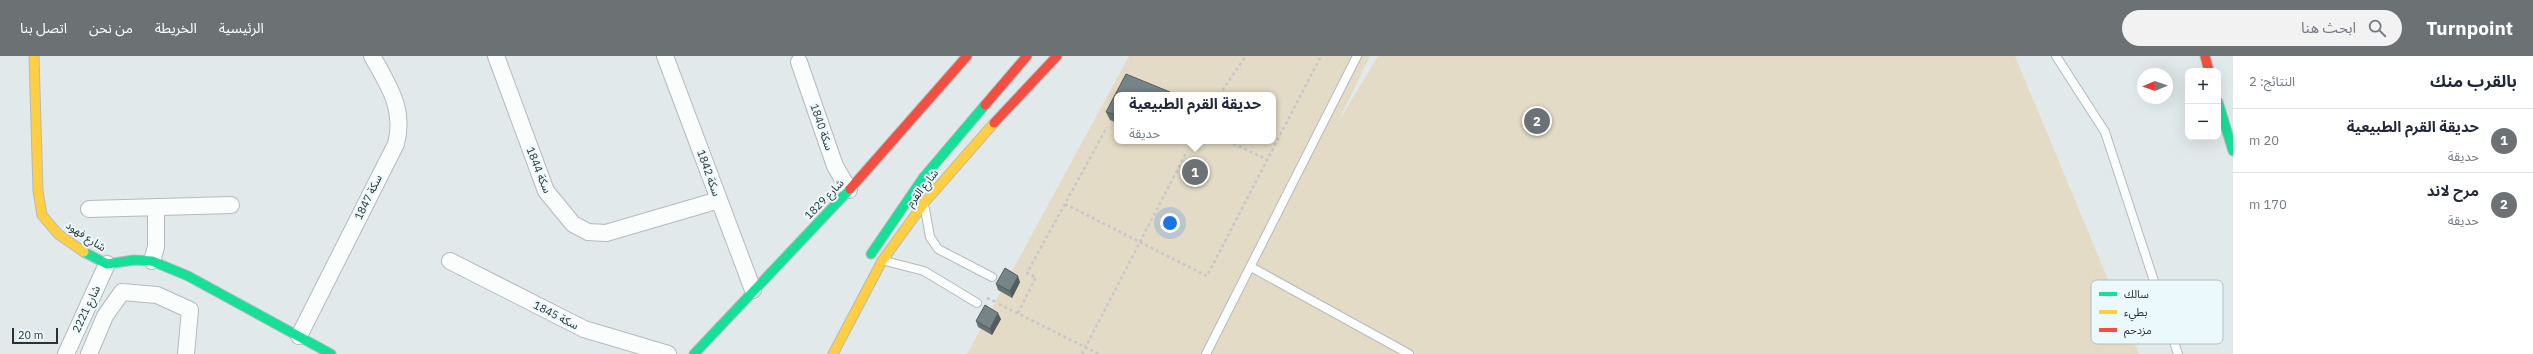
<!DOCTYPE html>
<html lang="ar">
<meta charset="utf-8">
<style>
:root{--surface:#fff;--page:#f2f2f3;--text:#1f2937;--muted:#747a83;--line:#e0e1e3;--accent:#6c7173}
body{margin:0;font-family:"IBM Plex Sans","Noto Sans Arabic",sans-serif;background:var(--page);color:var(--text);direction:rtl}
.controls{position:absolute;right:12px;top:12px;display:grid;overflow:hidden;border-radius:8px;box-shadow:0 4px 16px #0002}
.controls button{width:36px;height:36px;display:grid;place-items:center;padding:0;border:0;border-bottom:1px solid var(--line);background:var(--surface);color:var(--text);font:20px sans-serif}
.compass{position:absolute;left:2137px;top:12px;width:36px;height:36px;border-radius:50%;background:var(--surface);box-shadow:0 4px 16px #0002;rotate:268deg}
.scale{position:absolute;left:12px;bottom:10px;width:46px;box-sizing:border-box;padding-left:4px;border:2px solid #2c3132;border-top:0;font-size:11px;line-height:14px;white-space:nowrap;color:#2c3132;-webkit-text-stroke:3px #ebf9fd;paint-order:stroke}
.you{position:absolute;left:1170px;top:167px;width:14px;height:14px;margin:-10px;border:3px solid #fff;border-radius:50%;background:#1a73e8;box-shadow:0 0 0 6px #1a73e833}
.badge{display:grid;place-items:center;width:26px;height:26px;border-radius:50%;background:var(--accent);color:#fff;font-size:13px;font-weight:700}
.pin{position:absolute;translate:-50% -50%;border:2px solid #fff;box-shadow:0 1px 4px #0006}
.popup{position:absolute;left:1114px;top:36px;width:162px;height:52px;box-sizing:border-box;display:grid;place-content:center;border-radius:8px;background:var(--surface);filter:drop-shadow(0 1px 3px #0005);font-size:13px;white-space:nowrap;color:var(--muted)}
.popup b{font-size:15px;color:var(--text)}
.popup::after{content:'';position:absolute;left:50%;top:100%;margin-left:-8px;border:8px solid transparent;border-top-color:var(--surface)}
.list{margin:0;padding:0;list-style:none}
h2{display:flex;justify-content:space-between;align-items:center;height:52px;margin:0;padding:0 16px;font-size:17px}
h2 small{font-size:13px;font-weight:400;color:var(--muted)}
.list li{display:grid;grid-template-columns:26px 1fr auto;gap:12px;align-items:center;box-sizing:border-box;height:64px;padding:0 16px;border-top:1px solid var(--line)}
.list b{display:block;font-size:15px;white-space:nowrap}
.list p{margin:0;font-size:13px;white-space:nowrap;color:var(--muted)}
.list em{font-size:13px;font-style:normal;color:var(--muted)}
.icon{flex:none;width:22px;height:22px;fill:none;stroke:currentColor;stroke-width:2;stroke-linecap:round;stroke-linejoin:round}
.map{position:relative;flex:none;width:2233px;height:298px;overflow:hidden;direction:ltr}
header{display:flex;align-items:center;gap:24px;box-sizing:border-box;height:56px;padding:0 20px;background:var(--accent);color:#fff}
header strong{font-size:19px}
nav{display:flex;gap:22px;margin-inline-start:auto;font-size:14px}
.search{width:280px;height:36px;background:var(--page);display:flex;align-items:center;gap:10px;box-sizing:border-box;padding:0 14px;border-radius:22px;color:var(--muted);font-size:15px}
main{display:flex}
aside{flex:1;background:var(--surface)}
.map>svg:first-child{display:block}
.green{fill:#e3dbc6;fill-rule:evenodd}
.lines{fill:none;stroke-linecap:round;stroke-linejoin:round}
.lane-casing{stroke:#b4babc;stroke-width:10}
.street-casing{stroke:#b4babc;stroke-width:18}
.fast-casing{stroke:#b4babc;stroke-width:11}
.slow-casing{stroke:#b4babc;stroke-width:11}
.jam-casing{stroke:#b4babc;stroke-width:11}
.path{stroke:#c5c7c7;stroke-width:2.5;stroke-dasharray:3 3;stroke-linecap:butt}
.lane{stroke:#fbfcfc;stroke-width:8}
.street{stroke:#fbfcfc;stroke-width:16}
.fast{stroke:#16e098;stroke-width:9}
.slow{stroke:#ffcf43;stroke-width:9}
.jam{stroke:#f24e42;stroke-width:9}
.wall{fill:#657274}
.shaded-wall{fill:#535c5e}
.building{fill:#768487;stroke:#535c5e}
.labels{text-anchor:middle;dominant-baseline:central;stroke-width:4;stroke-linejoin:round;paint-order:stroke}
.street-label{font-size:11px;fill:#2c3132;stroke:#ebf9fd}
.key{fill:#ebf9fd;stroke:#b2bdc0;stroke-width:1}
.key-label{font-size:11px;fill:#2c3132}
</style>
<header>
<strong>Turnpoint</strong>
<div class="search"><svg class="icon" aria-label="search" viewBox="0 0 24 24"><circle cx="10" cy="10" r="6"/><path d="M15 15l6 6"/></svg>ابحث هنا</div>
<nav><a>الرئيسية</a><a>الخريطة</a><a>من نحن</a><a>اتصل بنا</a></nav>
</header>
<main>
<aside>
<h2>بالقرب منك<small>النتائج: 2</small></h2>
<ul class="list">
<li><span class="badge">1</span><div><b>حديقة القرم الطبيعية</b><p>حديقة</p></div><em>20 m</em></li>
<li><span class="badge">2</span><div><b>مرح لاند</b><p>حديقة</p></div><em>170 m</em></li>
</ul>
</aside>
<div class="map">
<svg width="2233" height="298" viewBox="0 0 2233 298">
<rect width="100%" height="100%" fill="#e2e9eb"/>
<!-- green -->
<path class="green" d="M1129 0H1370L1337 68 1378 0H2015L2139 298H967ZM1117 39H1273V85H1117Z"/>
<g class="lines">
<defs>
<path id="lane" d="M2056 0 2105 76 2178 298
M925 153 930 181 938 193 992 221
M885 205 924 215 977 247
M1251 211 1409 298
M1206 298 1357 0"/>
<path id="street" d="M496 0 546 135 573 168 588 176 606 177 719 144
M665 0 753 234
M799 6 835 110 849 134
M89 153 231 149
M152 205 156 191V151
M450 205 584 273 668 298
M299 280 396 88C405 53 389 30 372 0
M66 298 107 208
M89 298 105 260 122 236 157 239 190 254 186 298"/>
<path id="fast" d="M2218 46 2233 95
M84 196 107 208 134 204 152 205 188 220 331 298
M871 198 923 122 985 49
M694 298 850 133"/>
<path id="slow" d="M34 0 38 135 42 159 58 178 84 196
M833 298 882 205 924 147 994 67"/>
<path id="jam" d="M2205 0 2209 15
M985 49 1027 0
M994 67 1057 0
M850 133 967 0"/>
</defs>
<!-- lane casing -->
<use href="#lane" class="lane-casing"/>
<!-- street casing -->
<use href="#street" class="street-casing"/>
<!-- fast casing -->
<use href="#fast" class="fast-casing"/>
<!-- slow casing -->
<use href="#slow" class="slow-casing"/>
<!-- jam casing -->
<use href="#jam" class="jam-casing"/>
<!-- path -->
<path class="path" d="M1219 39 1246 0
M1228 85 1268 104
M1065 148 1207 220 1321 0
M987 242 996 246
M999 248 1099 298
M1018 257 1036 221 1027 217 1107 71
M1082 298 1186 97"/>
<!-- lane -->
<use href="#lane" class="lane"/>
<!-- street -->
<use href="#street" class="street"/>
<!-- fast -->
<use href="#fast" class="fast"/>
<!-- slow -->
<use href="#slow" class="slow"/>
<!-- jam -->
<use href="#jam" class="jam"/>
</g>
<!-- wall -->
<path class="wall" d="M1117 39V67L1110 64 1106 56Z
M1020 226 1012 242 998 234 996 228Z
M1001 263 992 279 978 271 976 265Z"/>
<!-- shaded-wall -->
<path class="shaded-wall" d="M1018 220 1020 226 1012 242 1010 235Z
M998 257 1001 263 992 279 990 273Z"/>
<!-- building -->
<path class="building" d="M1126 18 1170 36 1169 39H1117V59L1106 56Z
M1005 212 1018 220 1010 235 996 228Z
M985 249 998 257 990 273 976 265Z"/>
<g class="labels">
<!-- street labels -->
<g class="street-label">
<text transform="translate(822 71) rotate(71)">سكة 1840</text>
<text transform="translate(539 114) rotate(68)">سكة 1844</text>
<text transform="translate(709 117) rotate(70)">سكة 1842</text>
<text transform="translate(922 132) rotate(-52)">شارع القرم</text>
<text transform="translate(368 141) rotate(-64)">سكة 1847</text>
<text transform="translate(824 143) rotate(-46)">1829 شارع</text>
<text transform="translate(86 180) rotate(33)">شارع فهود</text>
<text transform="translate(86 253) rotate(-65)">شارع 2221</text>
<text transform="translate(556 259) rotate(27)">1845 سكة</text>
</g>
</g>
<!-- legend -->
<rect x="2091" y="224" width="132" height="64" rx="6" class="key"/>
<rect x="2099" y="236" width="18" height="4" fill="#16e098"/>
<rect x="2099" y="254" width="18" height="4" fill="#ffcf43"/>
<rect x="2099" y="272" width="18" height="4" fill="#f24e42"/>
<g class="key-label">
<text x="2124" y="242">سالك</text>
<text x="2124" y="260">بطيء</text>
<text x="2124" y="278">مزدحم</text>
</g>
</svg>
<div class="controls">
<button>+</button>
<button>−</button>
</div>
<svg class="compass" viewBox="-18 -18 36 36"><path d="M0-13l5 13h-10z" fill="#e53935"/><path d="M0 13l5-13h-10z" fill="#747a83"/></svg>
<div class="scale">20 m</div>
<div class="you"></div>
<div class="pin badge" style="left:1195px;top:116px">1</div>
<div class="popup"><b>حديقة القرم الطبيعية</b>حديقة</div>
<div class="pin badge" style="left:1537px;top:65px">2</div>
</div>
</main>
